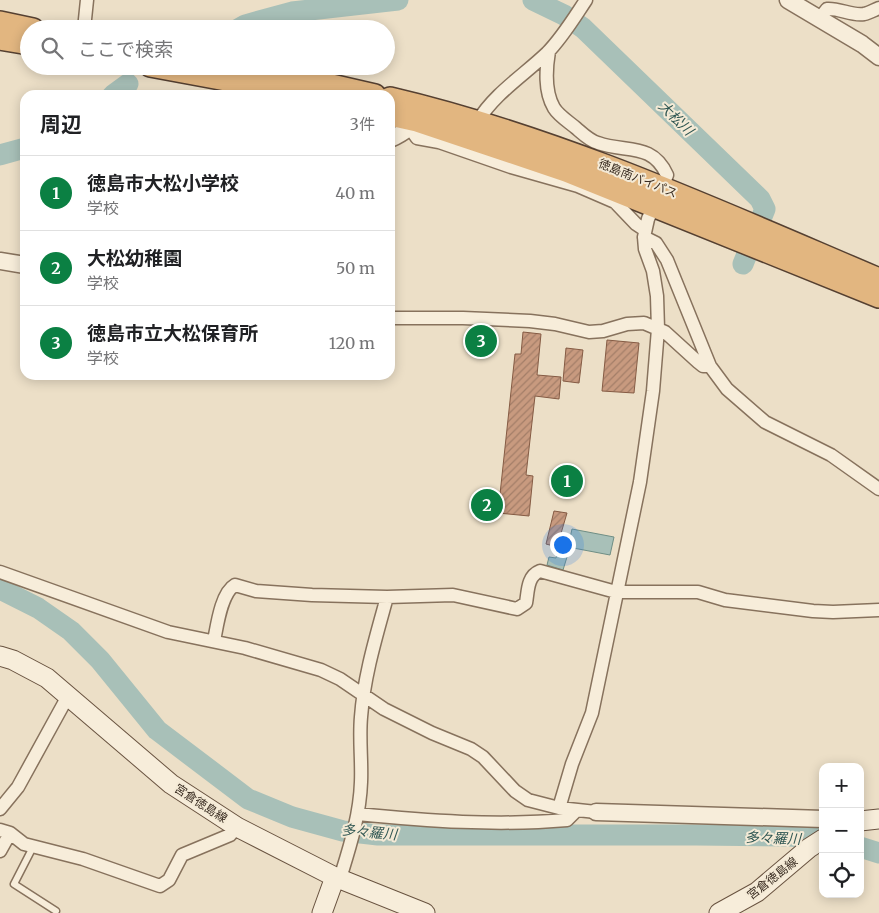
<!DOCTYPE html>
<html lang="ja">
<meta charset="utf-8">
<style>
:root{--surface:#fff;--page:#f2f2f2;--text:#202124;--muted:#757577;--line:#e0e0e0;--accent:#0b8043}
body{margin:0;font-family:Merriweather,"Noto Sans JP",serif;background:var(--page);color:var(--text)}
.controls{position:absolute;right:15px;bottom:15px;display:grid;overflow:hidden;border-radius:10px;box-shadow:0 2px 12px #0003}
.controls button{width:45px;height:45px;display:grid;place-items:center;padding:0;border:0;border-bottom:1px solid var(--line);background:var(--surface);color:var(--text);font:25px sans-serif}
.you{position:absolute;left:562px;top:544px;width:18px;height:18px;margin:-12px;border:4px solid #fff;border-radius:50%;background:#1a73e8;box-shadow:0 0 0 8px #1a73e833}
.badge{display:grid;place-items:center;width:32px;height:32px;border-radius:50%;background:var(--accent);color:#fff;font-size:16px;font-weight:700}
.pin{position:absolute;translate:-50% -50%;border:2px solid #fff;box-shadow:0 1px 5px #0006}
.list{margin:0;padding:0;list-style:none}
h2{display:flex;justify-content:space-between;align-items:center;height:65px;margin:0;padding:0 20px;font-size:21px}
h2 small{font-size:16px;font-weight:400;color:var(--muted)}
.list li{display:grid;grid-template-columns:32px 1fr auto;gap:15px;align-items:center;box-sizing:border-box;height:75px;padding:0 20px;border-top:1px solid var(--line)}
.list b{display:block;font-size:19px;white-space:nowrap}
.list p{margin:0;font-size:16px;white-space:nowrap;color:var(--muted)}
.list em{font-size:16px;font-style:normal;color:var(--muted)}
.icon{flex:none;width:28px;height:28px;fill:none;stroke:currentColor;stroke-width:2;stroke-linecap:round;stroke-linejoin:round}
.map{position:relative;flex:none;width:879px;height:913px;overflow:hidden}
.search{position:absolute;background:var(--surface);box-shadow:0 2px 12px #0003;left:20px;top:20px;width:375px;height:55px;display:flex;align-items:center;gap:12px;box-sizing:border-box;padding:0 18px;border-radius:28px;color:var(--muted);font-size:19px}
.panel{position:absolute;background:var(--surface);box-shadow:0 2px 12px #0003;left:20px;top:90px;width:375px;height:290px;border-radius:15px}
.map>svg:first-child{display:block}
.water{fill:#a8c0b8;stroke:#6f8e85}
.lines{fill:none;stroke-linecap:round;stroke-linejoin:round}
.river{stroke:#a8c0b8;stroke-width:21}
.building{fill:url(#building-hatch);stroke:#855b44}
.service-casing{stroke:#87725d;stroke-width:9}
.minor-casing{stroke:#87725d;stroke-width:15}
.tertiary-casing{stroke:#87725d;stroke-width:19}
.secondary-casing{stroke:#695340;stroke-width:21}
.trunk-casing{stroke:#554031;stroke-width:24}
.service{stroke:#f7edda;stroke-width:6}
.minor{stroke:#f7edda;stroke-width:12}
.tertiary{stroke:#f7edda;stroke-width:16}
.secondary{stroke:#f7edda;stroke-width:19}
.trunk{stroke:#e2b680;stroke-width:21}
.labels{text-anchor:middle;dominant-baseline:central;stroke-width:4;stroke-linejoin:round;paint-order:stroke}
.street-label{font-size:12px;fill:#382b20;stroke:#f4ead6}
.water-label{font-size:14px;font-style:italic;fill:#305753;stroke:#f4ead6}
</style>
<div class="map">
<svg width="879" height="913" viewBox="0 0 879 913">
<defs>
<pattern id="building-hatch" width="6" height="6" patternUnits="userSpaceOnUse" patternTransform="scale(1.25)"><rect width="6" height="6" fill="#c89a7f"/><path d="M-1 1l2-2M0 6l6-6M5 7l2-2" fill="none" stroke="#a37e68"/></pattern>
</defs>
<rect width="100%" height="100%" fill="#ecdfc7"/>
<!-- water -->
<path class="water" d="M572 529 614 537 610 555 568 547Z
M557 554 567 557 563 570 547 565 549 557 556 558Z"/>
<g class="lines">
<!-- river -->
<path class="river" d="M533 0 564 15 583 28 760 199 765 209 743 264
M238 29 245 25 292 12 398 0
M113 95 128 84
M0 155 25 148
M0 589 38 608 71 631 100 660 157 730 248 799 292 817 343 831 378 835H696L790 836 823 839
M860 847 879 853"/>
</g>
<!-- building -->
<path class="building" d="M523 332 541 334 537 375 561 377 559 399 535 396 526 475 533 476 529 516 498 513 515 354H521Z
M607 340 639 343 634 393 602 391Z
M566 348 583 350 579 383 563 381Z
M554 511 567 513 557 547 546 544Z"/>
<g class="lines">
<defs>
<path id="service" d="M33 847 14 884 56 911"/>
<path id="minor" d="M820 18 827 9C840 8 851 16 864 14 869 13 874 10 879 8
M84 29 87 0
M549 51C546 69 544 91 554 108 559 116 569 122 576 128 583 134 590 141 598 143 626 153 652 142 667 175L648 219 644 237 656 243 667 260 710 366 727 389 765 422 831 455 879 489
M478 121C494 94 524 75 547 53 562 38 574 18 586 0
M410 128 417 138 439 142 511 167 578 186 615 202 636 224 645 230
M390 318H463L530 321 555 324 589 332 603 331 627 324 644 323 665 332 698 362 703 366H710
M0 572 168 632 245 648 321 670 340 679 384 709 432 733 471 749 483 757 515 791 528 800 559 808 596 812
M214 641C217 626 221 593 235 585L256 591 312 595 387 597 453 595 517 609 526 603C528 592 527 576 540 571L616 592H698L725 600 813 611 833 612 879 610
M559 808 572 764 592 713 640 482 653 391 658 329 657 296 653 271 645 249 644 237
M0 809 18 787 68 696
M358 814C427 821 497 826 567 820L577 810
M0 830 10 833 24 844 83 859 160 886 169 880 182 855 230 835 237 827
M0 851 10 833
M335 877 342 872C351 843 360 813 361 782 362 761 359 739 361 717 364 676 376 637 387 597"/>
<path id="tertiary" d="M788 0 862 44 879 57
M390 139C404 133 414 126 421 113
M0 261 25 265
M596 812 823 819"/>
<path id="secondary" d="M0 656 13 660 47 678 171 784 237 827 335 877 425 913
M860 821 879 819
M322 913 335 877
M719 913 757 892 809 848 823 839"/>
<path id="trunk" d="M0 22 33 29
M0 39 29 44
M150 66 308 95
M234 66 314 81 375 95
M390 98C560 138 719 211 879 279
M390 115 417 121 566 171 879 297"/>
</defs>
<!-- service casing -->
<use href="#service" class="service-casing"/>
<!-- minor casing -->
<use href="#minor" class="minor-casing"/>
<!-- tertiary casing -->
<use href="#tertiary" class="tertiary-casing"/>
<!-- secondary casing -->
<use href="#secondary" class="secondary-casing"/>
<!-- trunk casing -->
<use href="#trunk" class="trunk-casing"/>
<!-- service -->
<use href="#service" class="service"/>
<!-- minor -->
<use href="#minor" class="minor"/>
<!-- tertiary -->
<use href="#tertiary" class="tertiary"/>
<!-- secondary -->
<use href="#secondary" class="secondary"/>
<!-- trunk -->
<use href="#trunk" class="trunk"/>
</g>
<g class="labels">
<!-- street labels -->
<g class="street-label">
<text transform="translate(638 178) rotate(22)">徳島南バイパス</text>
<text transform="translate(201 803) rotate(33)">宮倉徳島線</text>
<text transform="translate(772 878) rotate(-38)">宮倉徳島線</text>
</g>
<!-- water labels -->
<g class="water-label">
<text transform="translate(676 118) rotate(44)">大松川</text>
<text transform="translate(369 832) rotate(5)">多々羅川</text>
<text transform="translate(773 838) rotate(2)">多々羅川</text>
</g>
</g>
</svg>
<div class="controls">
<button>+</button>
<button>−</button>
<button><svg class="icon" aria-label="locate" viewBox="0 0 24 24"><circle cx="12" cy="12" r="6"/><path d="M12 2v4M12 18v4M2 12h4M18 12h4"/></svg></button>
</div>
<div class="you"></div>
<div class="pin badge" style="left:567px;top:481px">1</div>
<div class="pin badge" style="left:487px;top:505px">2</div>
<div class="pin badge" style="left:481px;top:341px">3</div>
<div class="search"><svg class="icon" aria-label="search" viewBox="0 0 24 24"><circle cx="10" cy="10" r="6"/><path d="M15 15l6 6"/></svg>ここで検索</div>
<section class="panel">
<h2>周辺<small>3件</small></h2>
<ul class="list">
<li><span class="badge">1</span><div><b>徳島市大松小学校</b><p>学校</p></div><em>40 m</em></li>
<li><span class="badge">2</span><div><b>大松幼稚園</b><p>学校</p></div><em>50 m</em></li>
<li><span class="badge">3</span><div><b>徳島市立大松保育所</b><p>学校</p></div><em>120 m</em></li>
</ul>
</section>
</div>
